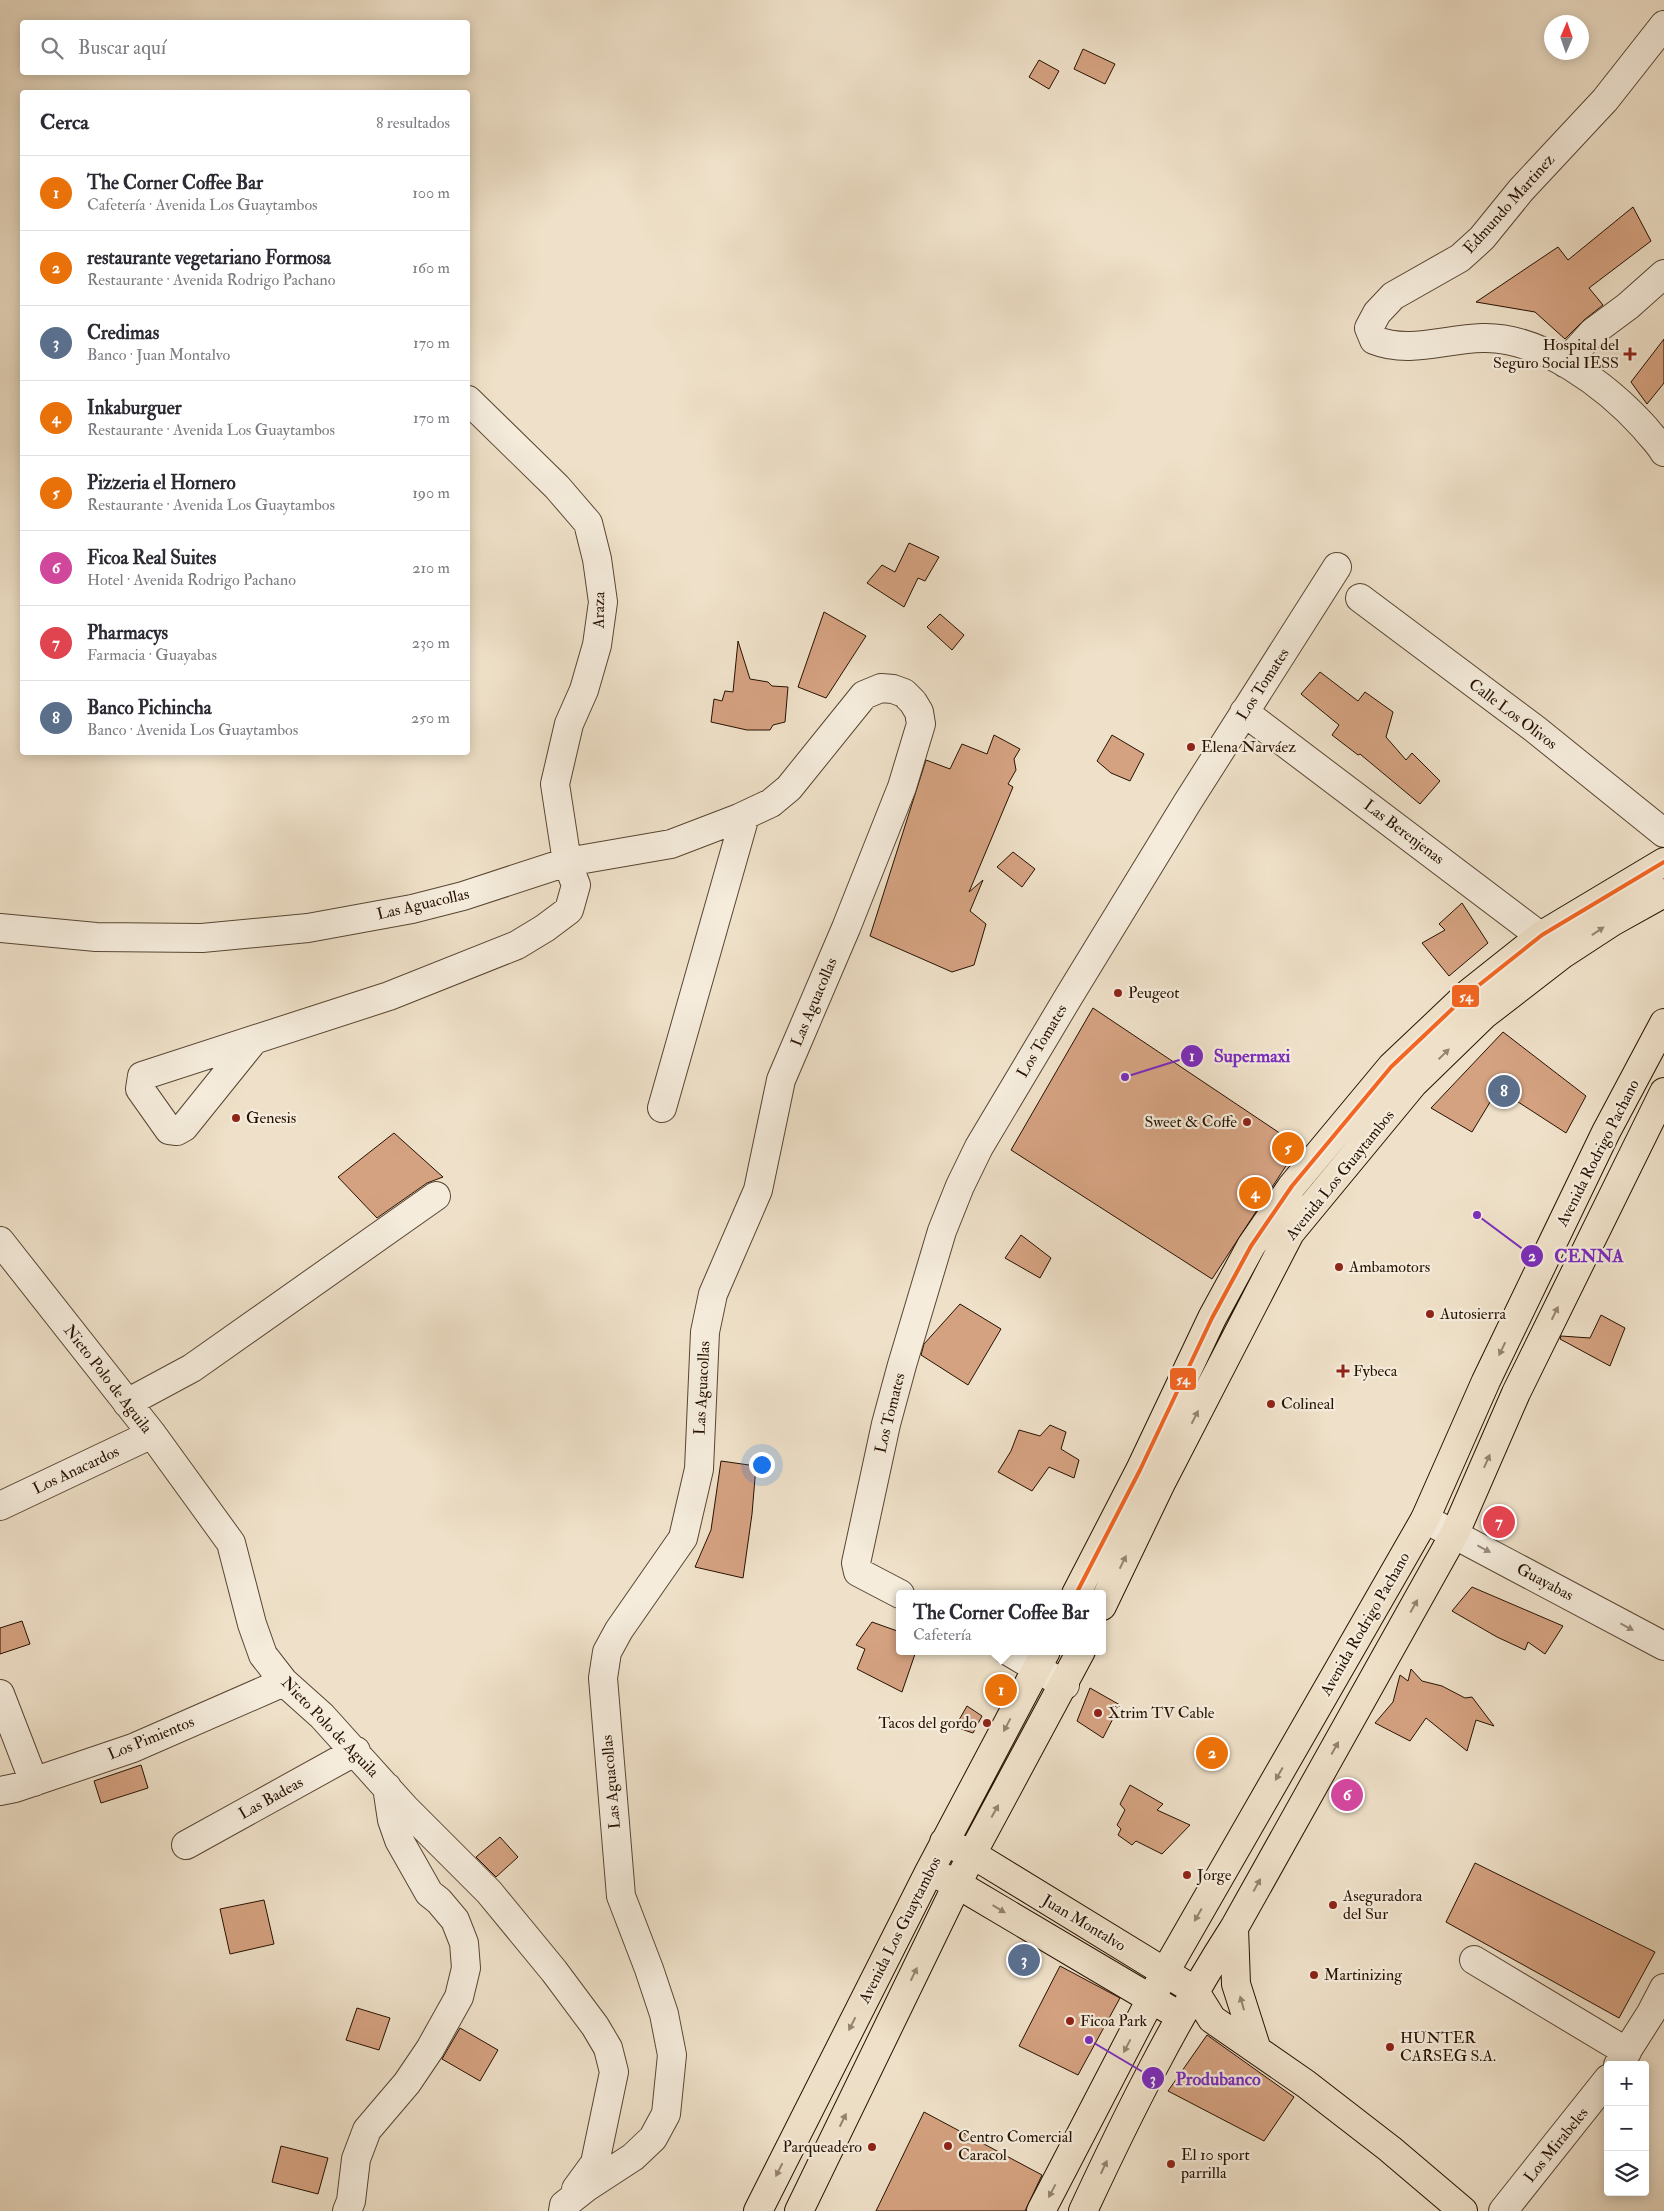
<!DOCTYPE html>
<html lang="es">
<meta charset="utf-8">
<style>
:root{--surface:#fff;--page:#f2f2f3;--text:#2b2b33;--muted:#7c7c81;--line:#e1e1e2;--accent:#0f766e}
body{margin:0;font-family:"IM FELL Double Pica",serif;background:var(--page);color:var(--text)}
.controls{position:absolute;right:15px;bottom:15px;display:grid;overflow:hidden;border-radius:5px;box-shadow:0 2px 12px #0003}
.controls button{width:45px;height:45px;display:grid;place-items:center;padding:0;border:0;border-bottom:1px solid var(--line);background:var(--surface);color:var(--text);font:25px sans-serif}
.compass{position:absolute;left:1544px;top:15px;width:45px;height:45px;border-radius:50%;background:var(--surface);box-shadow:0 2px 12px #0003;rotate:2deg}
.you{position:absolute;left:761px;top:1464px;width:18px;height:18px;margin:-12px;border:4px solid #fff;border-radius:50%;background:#1a73e8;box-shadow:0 0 0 8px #1a73e833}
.badge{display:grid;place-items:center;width:32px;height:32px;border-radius:50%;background:var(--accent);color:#fff;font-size:16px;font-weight:700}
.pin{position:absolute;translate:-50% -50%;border:2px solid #fff;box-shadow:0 1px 5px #0006}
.popup{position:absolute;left:896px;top:1590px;width:210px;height:65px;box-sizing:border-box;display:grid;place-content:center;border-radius:5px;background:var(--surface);filter:drop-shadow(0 1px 4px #0005);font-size:16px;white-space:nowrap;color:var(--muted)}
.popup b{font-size:19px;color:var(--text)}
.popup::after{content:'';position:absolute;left:50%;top:100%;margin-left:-10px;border:10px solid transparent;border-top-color:var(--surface)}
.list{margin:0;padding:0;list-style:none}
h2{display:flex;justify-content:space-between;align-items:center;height:65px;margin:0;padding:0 20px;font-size:21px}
h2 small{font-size:16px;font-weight:400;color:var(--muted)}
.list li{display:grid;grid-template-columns:32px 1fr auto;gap:15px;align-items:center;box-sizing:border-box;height:75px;padding:0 20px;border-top:1px solid var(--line)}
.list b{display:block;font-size:19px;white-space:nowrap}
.list p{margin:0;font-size:16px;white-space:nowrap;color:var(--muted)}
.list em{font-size:16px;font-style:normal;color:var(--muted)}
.icon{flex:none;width:28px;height:28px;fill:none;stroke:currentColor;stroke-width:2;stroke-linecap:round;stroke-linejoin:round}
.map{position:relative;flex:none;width:1664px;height:2211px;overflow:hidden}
.search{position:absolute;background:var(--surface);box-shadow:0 2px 12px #0003;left:20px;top:20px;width:450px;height:55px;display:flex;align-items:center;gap:12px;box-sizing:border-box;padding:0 18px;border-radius:5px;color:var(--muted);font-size:19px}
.panel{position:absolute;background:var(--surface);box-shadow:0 2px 12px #0003;left:20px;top:90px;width:450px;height:665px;border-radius:5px}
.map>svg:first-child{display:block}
.building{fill:#d5a281;stroke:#261100}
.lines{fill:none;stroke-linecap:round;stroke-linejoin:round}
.minor-casing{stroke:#584532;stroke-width:30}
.major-casing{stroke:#261100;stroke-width:30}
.minor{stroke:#f5ecdc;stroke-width:28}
.major{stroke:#efe1c9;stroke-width:28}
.bus-1-casing{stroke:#f5ecdc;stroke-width:8}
.bus-1{stroke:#f26522;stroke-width:4}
.oneway{fill:#95836f}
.oneway2{fill:#988979}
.poi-dot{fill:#8f2418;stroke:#f5ecdc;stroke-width:2}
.labels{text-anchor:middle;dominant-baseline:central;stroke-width:4.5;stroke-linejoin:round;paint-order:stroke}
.street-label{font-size:16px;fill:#261100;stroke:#f5ecdc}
.poi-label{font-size:16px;fill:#261100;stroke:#f5ecdc;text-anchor:start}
.leader{fill:none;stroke:#7b2cbf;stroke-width:2}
.callout-dot{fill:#7b2cbf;stroke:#f5ecdc;stroke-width:2}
.mark-label{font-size:15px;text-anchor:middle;font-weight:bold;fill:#fff}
.callout-label{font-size:18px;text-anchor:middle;font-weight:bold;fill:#7b2cbf;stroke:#f5ecdc;stroke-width:4.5;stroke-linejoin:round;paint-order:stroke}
.line-badge{stroke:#f5ecdc;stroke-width:2}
.badge-label{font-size:14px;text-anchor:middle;font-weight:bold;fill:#fff}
</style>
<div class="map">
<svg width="1664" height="2211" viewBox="0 0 1664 2211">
<rect width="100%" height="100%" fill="#efe1c9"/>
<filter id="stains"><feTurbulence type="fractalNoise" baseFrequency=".004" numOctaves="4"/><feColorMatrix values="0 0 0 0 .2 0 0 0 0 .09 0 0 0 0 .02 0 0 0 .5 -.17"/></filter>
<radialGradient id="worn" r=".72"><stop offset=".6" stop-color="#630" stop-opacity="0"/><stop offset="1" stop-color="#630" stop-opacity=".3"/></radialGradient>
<!-- building -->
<path class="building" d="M1083 49 1115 64 1105 84 1074 69Z
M1039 60 1059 71 1049 89 1029 77Z
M1633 207 1651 241 1589 288 1603 305 1584 320 1565 339 1535 312 1476 302 1558 247 1568 260Z
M1664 339V383L1647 404 1631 382Z
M909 543 939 557 925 581 918 578 904 607 867 583 882 565 895 572Z
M824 612 866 636 826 698 798 687Z
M940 614 964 635 952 650 927 627Z
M738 641 750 679 768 682 772 686 788 687 785 722 773 725 770 730H747L711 722 714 699 722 701 725 691 733 692Z
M1320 672 1358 701 1365 692 1393 712 1386 737 1406 760 1412 753 1440 781 1420 804 1360 754 1358 755 1332 735 1339 725 1301 694Z
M994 735 1020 749 1014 759 1016 770 1008 784 1013 787 969 892 983 880 970 911 986 924 974 965 952 972 870 936 926 760 950 769 962 744 987 754Z
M1112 735 1144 754 1130 781 1111 773 1097 761Z
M1013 852 1035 869 1022 887 997 867Z
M1462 903 1488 943 1449 976 1422 943 1445 930 1439 924Z
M1093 1008 1299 1146 1212 1279 1011 1150Z
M1503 1032 1586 1096 1566 1133 1498 1089 1472 1132 1431 1108Z
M394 1133 443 1177 427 1183 377 1218 338 1177Z
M1021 1235 1051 1258 1040 1278 1005 1258Z
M960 1304 1001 1329 968 1385 921 1355 924 1344Z
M1601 1315 1625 1328 1610 1366 1560 1339 1561 1336 1590 1338Z
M1050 1425 1066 1432 1061 1449 1079 1460 1074 1478 1049 1467 1032 1491 998 1472 1011 1451 1019 1430 1040 1436Z
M721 1461 756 1466 752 1514 743 1578 695 1567 711 1530Z
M1472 1587 1563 1626 1545 1654 1528 1642 1525 1650 1497 1637 1452 1611Z
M22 1621 30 1644 0 1654V1628Z
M872 1622 900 1632V1651H916L902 1692 857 1669 865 1649 856 1645Z
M1411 1669 1422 1681 1442 1686 1465 1698 1472 1697 1494 1726 1476 1720 1467 1751 1426 1718 1410 1741 1375 1723 1393 1702 1400 1675 1408 1681Z
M1090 1688 1120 1705 1103 1738 1077 1721Z
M967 1706 982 1716 973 1733 955 1727Z
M141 1765 148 1788 101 1803 94 1781Z
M1130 1785 1163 1804 1157 1810 1190 1825 1162 1854 1136 1841 1132 1845 1118 1835 1121 1829 1117 1825 1125 1810 1120 1804Z
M500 1837 518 1857 496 1877 476 1857Z
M1475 1863 1655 1952 1619 2018 1446 1922Z
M264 1900 274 1944 230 1954 220 1909Z
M1060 1966 1120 1998 1078 2075 1019 2046Z
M357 2008 390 2018 379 2050 346 2040Z
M460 2028 498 2050 480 2081 442 2059Z
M1207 2035 1294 2097 1264 2141 1168 2091Z
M924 2112 1042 2175 1025 2211H876Z
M281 2146 328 2158 318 2194 272 2182Z"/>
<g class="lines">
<defs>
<path id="minor" d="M1664 25 1605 100 1521 190 1482 238 1460 258 1393 296 1377 313 1369 328 1374 340C1409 354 1445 339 1482 338 1541 336 1607 386 1645 428 1651 436 1659 443 1664 452
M1565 363 1593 332 1628 306 1664 274
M1360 598 1535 729 1664 833
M1244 712 1560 951
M0 928 96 937 202 938 308 928 412 909 463 896 567 862 671 844 739 818 771 803 789 788 864 695 881 688 893 689 904 693 913 702 919 712 921 724 902 787 846 928 781 1080 758 1190 713 1294 705 1332 699 1469 683 1538 619 1630 607 1652 603 1678 621 1896 649 1969 664 2014 672 2055 666 2114 653 2138 633 2157 587 2187 564 2205 563 2211
M254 1040 184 1127 177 1131 169 1130 140 1089 142 1076 389 996 517 945 545 928 569 910 576 885 567 862 555 784 569 724 584 690 597 645 603 602 597 559 588 523 557 487 468 400
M662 1108 745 816
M0 1241 152 1434 231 1543 252 1624 263 1655 284 1682 322 1716 405 1808 489 1892 554 1971 595 2026 608 2048 614 2072 595 2163 576 2189
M127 1403 192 1368 436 1196
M0 1506 152 1434
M1425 1519 1664 1646
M900 1594 858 1572 856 1563 886 1424 902 1365 942 1231 960 1186 979 1147 1069 996 1187 803 1337 567
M1008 1651 1065 1685
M0 1694 34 1782
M0 1791 15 1788 133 1748 284 1682
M186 1845 356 1751
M1474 1960 1627 2052
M1618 2065 1651 2013 1664 1988
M347 2211 351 2201 356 2159 367 2130 407 2083 430 2049 459 1997 466 1968 464 1943 455 1920 439 1901 429 1893 399 1840 392 1820 387 1787
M1503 2211 1608 2079"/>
<path id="major" d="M1076 1594 1140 1470 1212 1318 1251 1246 1292 1186 1391 1067 1469 993 1542 935 1664 862
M1102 1606 1162 1481 1290 1233 1413 1084 1484 1015 1563 954 1612 922 1664 893
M944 1842 972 1854 1194 1990 1212 2019 1306 2084 1390 2149 1463 2211
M942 1877 957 1884 1168 2009
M1234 1928 1236 1984 1257 2050
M758 2211 929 1872 1046 1651
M799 2211 972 1854 1081 1651
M1041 2211 1165 1972 1425 1519 1486 1381 1606 1132 1664 1023
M1083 2211C1128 2114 1176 2018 1234 1928L1455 1533 1516 1393 1664 1092"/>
</defs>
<!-- minor casing -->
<use href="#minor" class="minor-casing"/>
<!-- major casing -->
<use href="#major" class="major-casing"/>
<!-- minor -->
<use href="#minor" class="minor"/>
<!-- major -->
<use href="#major" class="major"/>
<defs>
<path id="bus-1" d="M1076 1594 1140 1470 1212 1318 1251 1246 1292 1186 1391 1067 1469 993 1542 935 1664 862"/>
</defs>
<!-- bus-1 casing -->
<use href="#bus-1" class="bus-1-casing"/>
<!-- bus-1 -->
<use href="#bus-1" class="bus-1"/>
</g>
<!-- one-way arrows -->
<defs><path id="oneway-solid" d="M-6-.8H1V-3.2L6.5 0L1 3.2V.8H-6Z" transform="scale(1.25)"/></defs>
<g class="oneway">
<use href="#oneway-solid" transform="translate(1598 931) rotate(-34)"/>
<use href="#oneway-solid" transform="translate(1444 1054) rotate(-44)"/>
<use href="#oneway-solid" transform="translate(1555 1313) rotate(-64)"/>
<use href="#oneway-solid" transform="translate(1502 1349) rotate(116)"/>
<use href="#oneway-solid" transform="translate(1195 1417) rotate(-63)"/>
<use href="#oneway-solid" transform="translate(1487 1461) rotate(-66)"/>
<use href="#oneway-solid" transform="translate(1123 1562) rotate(-64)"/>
<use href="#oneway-solid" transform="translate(1414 1606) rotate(-61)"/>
<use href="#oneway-solid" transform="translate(1007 1725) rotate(118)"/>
<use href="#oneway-solid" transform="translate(1335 1748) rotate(-61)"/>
<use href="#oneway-solid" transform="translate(1279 1774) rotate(120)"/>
<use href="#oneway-solid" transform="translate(995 1811) rotate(-61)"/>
<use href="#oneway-solid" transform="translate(1257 1885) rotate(-61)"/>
<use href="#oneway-solid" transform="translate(999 1909) rotate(31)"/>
<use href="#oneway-solid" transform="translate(1198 1915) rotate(120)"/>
<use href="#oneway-solid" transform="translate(914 1974) rotate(-64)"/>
<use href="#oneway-solid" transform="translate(1242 2003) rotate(-106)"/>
<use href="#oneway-solid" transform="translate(852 2024) rotate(117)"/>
<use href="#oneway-solid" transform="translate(1127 2046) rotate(118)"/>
<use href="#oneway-solid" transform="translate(843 2120) rotate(-64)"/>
<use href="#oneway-solid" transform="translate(1104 2167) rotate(-65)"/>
<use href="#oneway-solid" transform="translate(779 2170) rotate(117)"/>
<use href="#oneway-solid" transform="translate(1052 2191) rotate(118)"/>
</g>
<g class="oneway2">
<use href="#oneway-solid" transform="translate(1484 1549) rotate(28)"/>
<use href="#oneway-solid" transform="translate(1627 1627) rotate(28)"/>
</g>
<!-- markers -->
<g class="poi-dot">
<path d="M1627.5 346.5h5v5h5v5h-5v5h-5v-5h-5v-5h5z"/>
<circle cx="1191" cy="747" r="5"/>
<circle cx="1118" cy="993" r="5"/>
<circle cx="236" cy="1118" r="5"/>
<circle cx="1247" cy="1122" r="5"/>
<circle cx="1339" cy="1267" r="5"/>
<circle cx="1430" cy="1314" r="5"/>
<path d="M1340.5 1363.5h5v5h5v5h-5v5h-5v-5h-5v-5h5z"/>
<circle cx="1271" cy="1404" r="5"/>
<circle cx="1098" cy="1713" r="5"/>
<circle cx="987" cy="1723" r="5"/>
<circle cx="1187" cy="1875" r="5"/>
<circle cx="1333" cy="1905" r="5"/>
<circle cx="1314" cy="1975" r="5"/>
<circle cx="1070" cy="2021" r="5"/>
<circle cx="1390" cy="2047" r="5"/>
<circle cx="948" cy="2146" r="5"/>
<circle cx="872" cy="2147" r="5"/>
<circle cx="1171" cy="2164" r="5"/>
</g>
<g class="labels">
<!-- street labels -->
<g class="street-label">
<text transform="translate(1509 204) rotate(-48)">Edmundo Martinez</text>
<text transform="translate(599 610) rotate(-89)">Araza</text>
<text transform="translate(1263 684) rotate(-57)">Los Tomates</text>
<text transform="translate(1513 714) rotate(37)">Calle Los Olivos</text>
<text transform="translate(1404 832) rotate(37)">Las Berenjenas</text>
<text transform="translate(423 904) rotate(-13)">Las Aguacollas</text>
<text transform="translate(814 1002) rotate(-67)">Las Aguacollas</text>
<text transform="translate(1042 1041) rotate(-59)">Los Tomates</text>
<text transform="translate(1598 1153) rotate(-63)">Avenida Rodrigo Pachano</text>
<text transform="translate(1340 1175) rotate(-51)">Avenida Los Guaytambos</text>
<text transform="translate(108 1379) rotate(52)">Nieto Polo de Aguila</text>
<text transform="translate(702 1388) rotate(-87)">Las Aguacollas</text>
<text transform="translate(890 1413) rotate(-76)">Los Tomates</text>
<text transform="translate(76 1470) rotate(-25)">Los Anacardos</text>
<text transform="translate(1545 1582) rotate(28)">Guayabas</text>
<text transform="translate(1365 1624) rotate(-60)">Avenida Rodrigo Pachano</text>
<text transform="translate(330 1727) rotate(46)">Nieto Polo de Aguila</text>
<text transform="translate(151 1738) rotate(-22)">Los Pimientos</text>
<text transform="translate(611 1782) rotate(-95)">Las Aguacollas</text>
<text transform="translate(271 1798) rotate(-29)">Las Badeas</text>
<text transform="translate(1084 1923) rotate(31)">Juan Montalvo</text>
<text transform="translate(900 1930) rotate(-63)">Avenida Los Guaytambos</text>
<text transform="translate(1556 2145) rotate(-51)">Los Mirabeles</text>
</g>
<!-- poi labels -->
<g class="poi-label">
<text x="1619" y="345" text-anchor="end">Hospital del<tspan x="1619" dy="18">Seguro Social IESS</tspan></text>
<text x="1201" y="747">Elena Narváez</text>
<text x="1128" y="993">Peugeot</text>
<text x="246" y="1118">Genesis</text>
<text x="1237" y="1122" text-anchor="end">Sweet &amp; Coffe</text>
<text x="1349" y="1267">Ambamotors</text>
<text x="1440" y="1314">Autosierra</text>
<text x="1353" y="1371">Fybeca</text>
<text x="1281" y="1404">Colineal</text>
<text x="1108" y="1713">Xtrim TV Cable</text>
<text x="977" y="1723" text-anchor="end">Tacos del gordo</text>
<text x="1197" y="1875">Jorge</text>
<text x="1343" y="1896">Aseguradora<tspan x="1343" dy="18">del Sur</tspan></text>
<text x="1324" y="1975">Martinizing</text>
<text x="1080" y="2021">Ficoa Park</text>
<text x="1400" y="2038">HUNTER<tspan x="1400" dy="18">CARSEG S.A.</tspan></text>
<text x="958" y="2137">Centro Comercial<tspan x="958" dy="18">Caracol</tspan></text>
<text x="862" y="2147" text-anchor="end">Parqueadero</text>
<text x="1181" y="2155">El 10 sport<tspan x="1181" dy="18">parrilla</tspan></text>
</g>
</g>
<!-- callouts -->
<path class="leader" d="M1125 1077L1192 1056M1477 1215L1532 1256M1089 2040L1153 2078"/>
<g class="callout-dot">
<circle cx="1125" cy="1077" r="5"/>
<circle cx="1477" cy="1215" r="5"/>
<circle cx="1089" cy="2040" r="5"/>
<circle cx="1192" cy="1056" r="12"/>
<circle cx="1532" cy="1256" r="12"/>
<circle cx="1153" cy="2078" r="12"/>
</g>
<g class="mark-label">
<text x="1192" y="1061">1</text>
<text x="1532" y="1261">2</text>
<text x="1153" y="2084">3</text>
</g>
<g class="callout-label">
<text x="1252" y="1062">Supermaxi</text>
<text x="1589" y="1262">CENNA</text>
<text x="1218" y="2085">Produbanco</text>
</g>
<g class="line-badge">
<rect x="1451" y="984" width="29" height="24" rx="5" fill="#f26522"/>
<rect x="1169" y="1367" width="28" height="24" rx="5" fill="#f26522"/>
</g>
<g class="badge-label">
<text x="1466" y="1001">54</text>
<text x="1183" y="1384">54</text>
</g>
<rect width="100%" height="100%" filter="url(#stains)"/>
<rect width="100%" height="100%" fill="url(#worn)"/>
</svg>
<div class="controls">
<button>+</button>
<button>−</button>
<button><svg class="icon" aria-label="layers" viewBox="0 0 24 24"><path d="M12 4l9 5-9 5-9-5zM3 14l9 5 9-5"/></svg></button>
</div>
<svg class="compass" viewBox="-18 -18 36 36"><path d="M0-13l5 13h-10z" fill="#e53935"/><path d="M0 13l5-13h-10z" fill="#7c7c81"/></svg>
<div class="you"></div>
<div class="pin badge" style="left:1001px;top:1690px;background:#e8710a">1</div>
<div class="popup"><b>The Corner Coffee Bar</b>Cafetería</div>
<div class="pin badge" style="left:1212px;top:1753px;background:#e8710a">2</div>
<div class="pin badge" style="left:1024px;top:1960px;background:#5c6f8a">3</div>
<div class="pin badge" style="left:1255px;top:1193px;background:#e8710a">4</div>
<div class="pin badge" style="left:1288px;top:1148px;background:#e8710a">5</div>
<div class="pin badge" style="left:1347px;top:1795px;background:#d1479c">6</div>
<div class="pin badge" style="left:1499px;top:1522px;background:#e0444e">7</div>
<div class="pin badge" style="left:1504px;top:1091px;background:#5c6f8a">8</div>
<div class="search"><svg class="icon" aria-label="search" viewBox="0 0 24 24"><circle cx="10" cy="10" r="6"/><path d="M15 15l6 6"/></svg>Buscar aquí</div>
<section class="panel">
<h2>Cerca<small>8 resultados</small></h2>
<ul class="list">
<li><span class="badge" style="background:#e8710a">1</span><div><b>The Corner Coffee Bar</b><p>Cafetería · Avenida Los Guaytambos</p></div><em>100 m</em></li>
<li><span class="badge" style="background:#e8710a">2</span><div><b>restaurante vegetariano Formosa</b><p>Restaurante · Avenida Rodrigo Pachano</p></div><em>160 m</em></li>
<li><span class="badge" style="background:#5c6f8a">3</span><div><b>Credimas</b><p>Banco · Juan Montalvo</p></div><em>170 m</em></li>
<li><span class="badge" style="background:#e8710a">4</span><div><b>Inkaburguer</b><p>Restaurante · Avenida Los Guaytambos</p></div><em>170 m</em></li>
<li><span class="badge" style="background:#e8710a">5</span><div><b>Pizzeria el Hornero</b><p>Restaurante · Avenida Los Guaytambos</p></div><em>190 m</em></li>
<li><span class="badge" style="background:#d1479c">6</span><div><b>Ficoa Real Suites</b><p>Hotel · Avenida Rodrigo Pachano</p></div><em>210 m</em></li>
<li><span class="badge" style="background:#e0444e">7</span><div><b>Pharmacys</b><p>Farmacia · Guayabas</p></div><em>230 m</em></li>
<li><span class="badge" style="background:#5c6f8a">8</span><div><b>Banco Pichincha</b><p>Banco · Avenida Los Guaytambos</p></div><em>250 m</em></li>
</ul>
</section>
</div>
